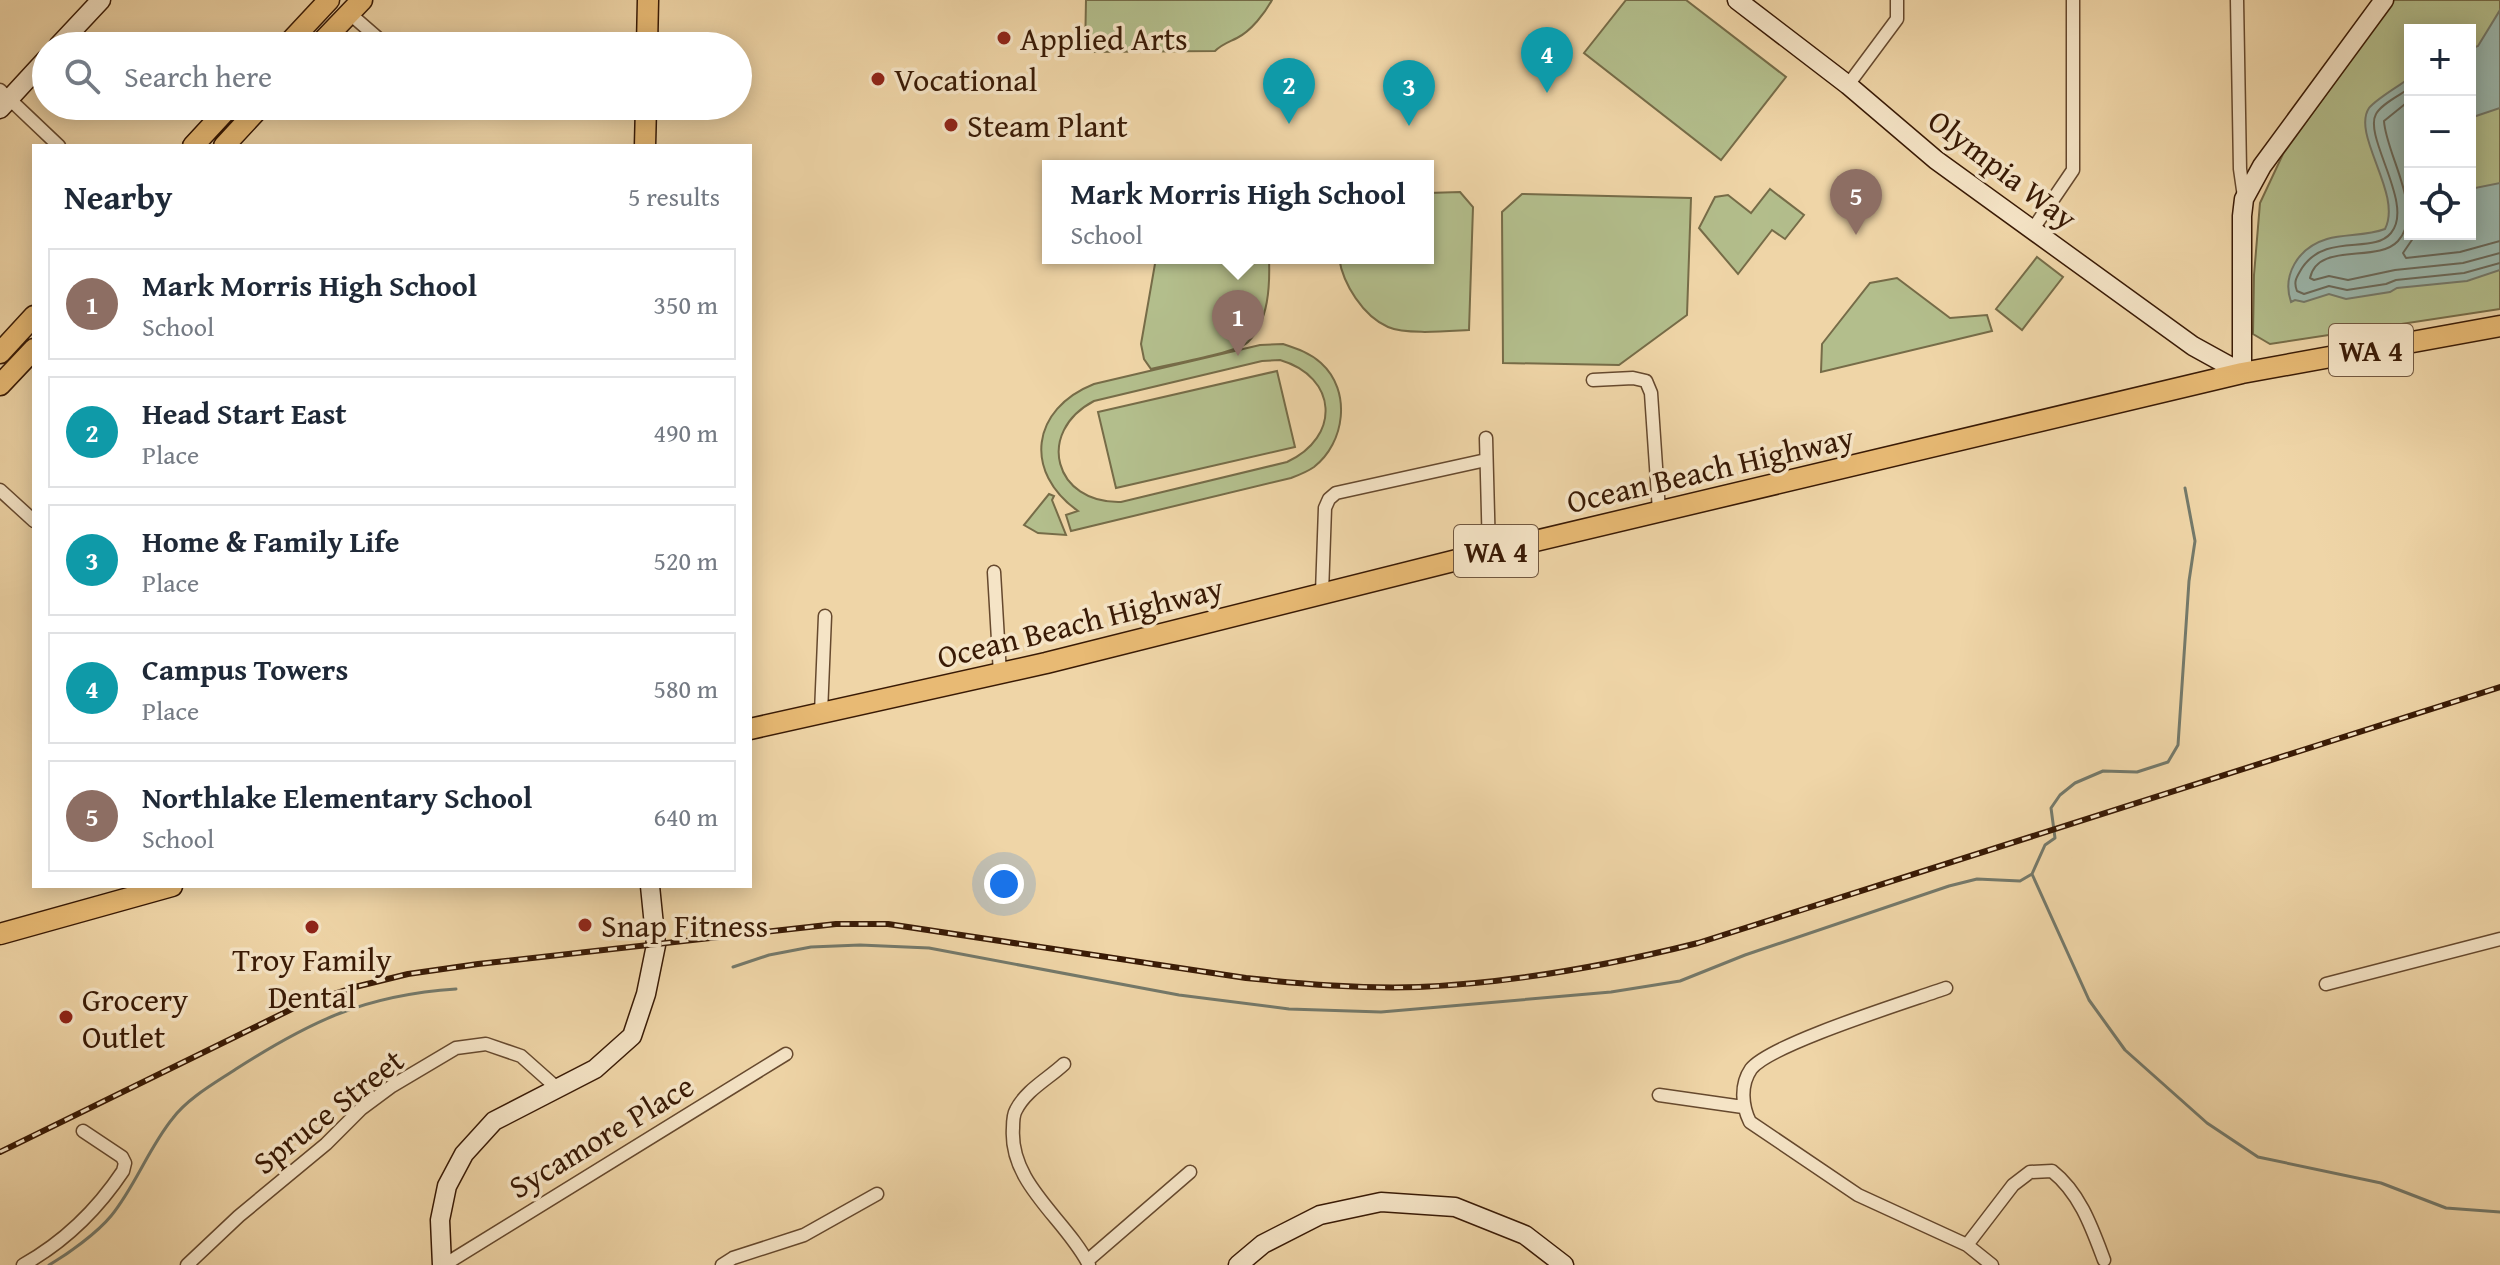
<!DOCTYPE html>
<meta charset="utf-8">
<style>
:root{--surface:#fff;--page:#f6f6f7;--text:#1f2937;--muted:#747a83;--line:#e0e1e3;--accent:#8f2418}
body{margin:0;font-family:"Gentium Book Plus",serif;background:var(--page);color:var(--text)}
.controls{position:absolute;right:24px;top:24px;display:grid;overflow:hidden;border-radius:0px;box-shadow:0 4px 20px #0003}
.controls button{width:72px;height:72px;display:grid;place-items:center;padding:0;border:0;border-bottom:2px solid var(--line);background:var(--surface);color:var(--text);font:40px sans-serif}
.you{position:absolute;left:1004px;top:884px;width:28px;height:28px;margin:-20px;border:6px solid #fff;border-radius:50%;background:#1a73e8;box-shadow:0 0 0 12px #1a73e833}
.badge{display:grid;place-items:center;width:52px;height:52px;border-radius:50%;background:var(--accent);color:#fff;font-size:26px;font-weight:700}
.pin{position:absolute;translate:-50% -66px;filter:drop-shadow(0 2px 4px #0008)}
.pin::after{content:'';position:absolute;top:42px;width:28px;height:24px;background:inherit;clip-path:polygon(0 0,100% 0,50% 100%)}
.popup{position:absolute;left:1042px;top:160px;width:392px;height:104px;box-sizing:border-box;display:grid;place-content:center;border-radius:0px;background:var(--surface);filter:drop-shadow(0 2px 6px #0005);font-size:26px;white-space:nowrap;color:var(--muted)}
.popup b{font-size:30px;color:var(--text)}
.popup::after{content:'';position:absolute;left:50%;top:100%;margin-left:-16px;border:16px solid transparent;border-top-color:var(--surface)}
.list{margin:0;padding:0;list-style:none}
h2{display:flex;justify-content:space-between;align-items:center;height:104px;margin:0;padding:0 32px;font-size:34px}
h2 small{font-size:26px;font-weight:400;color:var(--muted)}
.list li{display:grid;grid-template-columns:52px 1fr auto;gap:24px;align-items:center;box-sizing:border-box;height:112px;margin:0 16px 16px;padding:0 16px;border:2px solid var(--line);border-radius:0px}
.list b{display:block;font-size:30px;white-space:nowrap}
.list p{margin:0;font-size:26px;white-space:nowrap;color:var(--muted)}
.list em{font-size:26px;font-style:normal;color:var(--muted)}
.icon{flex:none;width:44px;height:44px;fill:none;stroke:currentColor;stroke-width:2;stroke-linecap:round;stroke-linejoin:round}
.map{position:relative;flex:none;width:2500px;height:1265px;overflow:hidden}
.search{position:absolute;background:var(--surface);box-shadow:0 4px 20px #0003;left:32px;top:32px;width:720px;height:88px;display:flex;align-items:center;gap:20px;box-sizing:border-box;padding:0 28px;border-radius:44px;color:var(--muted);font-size:30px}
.panel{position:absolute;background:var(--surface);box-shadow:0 4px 20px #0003;left:32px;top:144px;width:720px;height:744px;border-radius:0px}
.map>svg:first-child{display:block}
.green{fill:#b3be8c;stroke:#766c48;stroke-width:2;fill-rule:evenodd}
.water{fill:#9bb8ae;stroke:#74796a;stroke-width:2}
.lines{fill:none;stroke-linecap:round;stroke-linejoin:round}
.shore{stroke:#6a695a;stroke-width:2}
.stream{stroke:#74796a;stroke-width:3}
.street-casing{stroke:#66492e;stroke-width:15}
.secondary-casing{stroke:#391a05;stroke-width:21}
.primary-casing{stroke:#391a05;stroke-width:23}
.street{stroke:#f5e4c6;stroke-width:12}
.secondary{stroke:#f5e4c6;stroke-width:18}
.primary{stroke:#e8ba74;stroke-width:20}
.rail-casing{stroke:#391a05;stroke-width:6}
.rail{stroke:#f5e4c6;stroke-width:3;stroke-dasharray:9;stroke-linecap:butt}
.poi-dot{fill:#8f2418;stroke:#f5e4c6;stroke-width:3}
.labels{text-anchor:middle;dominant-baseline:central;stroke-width:7;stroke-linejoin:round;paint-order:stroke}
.shield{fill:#f5e4c6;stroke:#71573f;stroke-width:2}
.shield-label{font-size:30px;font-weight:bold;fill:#391a05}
.poi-label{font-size:32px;fill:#391a05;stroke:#f5e4c6;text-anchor:start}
.street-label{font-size:32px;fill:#391a05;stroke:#f5e4c6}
</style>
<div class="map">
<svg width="2500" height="1265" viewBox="0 0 2500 1265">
<rect width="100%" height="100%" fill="#efd5a7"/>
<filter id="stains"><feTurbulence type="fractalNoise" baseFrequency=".0025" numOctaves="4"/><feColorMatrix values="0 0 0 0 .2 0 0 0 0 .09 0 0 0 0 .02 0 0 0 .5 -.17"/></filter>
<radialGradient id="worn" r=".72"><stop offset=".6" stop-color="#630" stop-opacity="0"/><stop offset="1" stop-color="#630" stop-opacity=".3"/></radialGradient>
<!-- green -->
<path class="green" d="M1086 0H1272C1265 13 1251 31 1237 38 1229 42 1222 44 1215 51L1085 52Z
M1626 0H1686L1786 77 1721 160 1584 53Z
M2394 0H2500V309L2270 344 2253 334 2254 275 2260 203 2283 154ZM2410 30H2470V234H2410Z
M1770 189 1804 215 1785 239 1772 230 1738 274 1699 228 1715 197 1728 195 1751 213Z
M1460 192 1473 207 1469 330C1449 331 1406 335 1388 327 1363 316 1343 284 1339 258H1428V193Z
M1522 194 1691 198 1687 315 1619 365 1503 363 1502 212Z
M2037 257 2063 277 2022 330 1996 309Z
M1156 258H1269C1270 285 1269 321 1248 342 1236 353 1171 364 1151 369L1144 359 1141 344Z
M1897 278 1950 318 1987 315 1992 331 1821 372 1822 344 1870 283Z
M1283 344C1298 349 1310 353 1321 363 1352 391 1345 443 1314 467 1307 472 1299 475 1291 478L1071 531 1066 515 1078 511C1023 472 1031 409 1094 384L1260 345ZM1280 360C1338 377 1341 437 1287 462L1121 502C1054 504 1035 432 1094 401L1262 361Z
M1277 371 1295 447 1116 488 1098 412Z
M1049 494 1054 496 1052 500 1066 535 1038 533 1024 525Z"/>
<!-- water -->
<path class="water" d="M2500 10V108L2470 118V49L2478 46Z
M2410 78V234H2470V189L2500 183V270L2467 281 2397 288 2390 292 2346 299 2329 294 2304 302 2295 300 2291 302C2282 276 2297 248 2327 239 2346 234 2366 236 2385 229 2403 194 2351 135 2369 108 2376 99 2400 85 2410 78Z"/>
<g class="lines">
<!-- shore -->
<path class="shore" d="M2410 88C2400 95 2381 104 2376 114 2363 137 2415 205 2391 233 2373 255 2326 232 2302 268 2297 277 2293 281 2297 291L2304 294 2329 286 2347 290 2386 284 2396 280 2464 273 2500 263
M2410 100 2384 121C2386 155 2425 211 2398 241 2377 264 2318 241 2310 278L2314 280 2329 276 2348 280 2395 270 2463 263 2500 253
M2416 234 2403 253 2406 258 2460 252 2500 241"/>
<!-- stream -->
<path class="stream" d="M2032 874 2089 1000 2125 1050 2207 1123 2258 1157 2381 1183 2446 1208 2500 1212
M733 967 769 955 811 947 860 945 929 948 1179 995 1289 1009 1381 1012 1611 992 1680 981 1745 955 1949 886 1977 879 2020 881 2032 874 2045 845 2055 838 2051 808 2060 795 2075 783 2103 771 2137 772 2168 762 2178 745 2189 581 2195 541 2185 488
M49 1265C68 1254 97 1233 111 1216 135 1187 149 1147 173 1118 188 1098 215 1083 236 1069 311 1021 365 995 456 989"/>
<defs>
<path id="street" d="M2237 0 2240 169 2244 197
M349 13 387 46
M1848 85 1897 19V0
M0 90 59 146
M2033 229 2073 170V0
M1593 380 1633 378 1646 381 1651 393 1659 511
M1486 438 1489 552
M0 490 34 521
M994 572 1000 674
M1322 593 1325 508 1329 499 1336 493 1486 460
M821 713 825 616
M2326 984 2500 939
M1946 988C1910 1001 1770 1044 1751 1069 1740 1085 1742 1106 1750 1122L1858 1195 1967 1245 1992 1265
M1064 1064C1048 1079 1026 1090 1016 1110 1013 1115 1013 1122 1013 1128 1009 1184 1066 1219 1089 1265
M1659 1095 1743 1107
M1967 1245 2013 1185 2030 1172 2052 1171C2080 1193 2092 1228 2104 1260
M1087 1261 1190 1172
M23 1265C64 1242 97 1210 123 1171L125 1163 122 1157 83 1131
M187 1265 239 1216 326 1144 361 1109 392 1086 456 1048 486 1044 521 1056 557 1088
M444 1265 786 1054
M722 1265 733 1258 804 1235 877 1194"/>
<path id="secondary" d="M1737 0 1848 85 1936 160 2193 346 2242 373V216L2244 199 2262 166 2384 0
M58 46 101 0
M0 109 46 59
M442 1265 440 1220 447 1186 464 1154 494 1121 595 1069 632 1036 646 994 656 945 650 886
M1238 1265 1263 1244 1320 1215 1381 1202 1455 1207 1525 1235 1564 1265"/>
<path id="primary" d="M286 46 329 0
M318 46 362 0
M647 46 648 0
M193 146 230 106
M224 146 261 106
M645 146 646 106
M0 353 34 316
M0 385 34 349
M750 729 1046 663 1489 552 2242 373 2500 326
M0 934 172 886"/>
</defs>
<!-- street casing -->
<use href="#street" class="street-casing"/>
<!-- secondary casing -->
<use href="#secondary" class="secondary-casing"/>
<!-- primary casing -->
<use href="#primary" class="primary-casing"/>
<!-- street -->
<use href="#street" class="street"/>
<!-- secondary -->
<use href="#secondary" class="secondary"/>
<!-- primary -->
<use href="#primary" class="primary"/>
<defs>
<path id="rail" d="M0 1152 300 1005 355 987 408 974 478 964 836 924H888L1246 978C1304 984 1361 989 1419 987 1513 983 1606 966 1698 943L2500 687"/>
</defs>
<!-- rail casing -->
<use href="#rail" class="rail-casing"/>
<!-- rail -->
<use href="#rail" class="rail"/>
</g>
<!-- markers -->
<g class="poi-dot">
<circle cx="1004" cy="38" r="8"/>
<circle cx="878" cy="79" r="8"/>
<circle cx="951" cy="125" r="8"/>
<circle cx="585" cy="925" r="8"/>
<circle cx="312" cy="927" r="8"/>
<circle cx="66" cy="1017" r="8"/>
</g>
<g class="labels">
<!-- shield labels -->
<g class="shield">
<rect x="2329" y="324" width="84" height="52" rx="6"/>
<rect x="1454" y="525" width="84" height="52" rx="6"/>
</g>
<g class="shield-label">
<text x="2371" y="350">WA 4</text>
<text x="1496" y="551">WA 4</text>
</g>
<!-- poi labels -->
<g class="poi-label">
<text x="1020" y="38">Applied Arts</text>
<text x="894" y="79">Vocational</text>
<text x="967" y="125">Steam Plant</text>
<text x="601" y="925">Snap Fitness</text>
<text x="312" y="959" text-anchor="middle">Troy Family<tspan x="312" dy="37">Dental</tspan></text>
<text x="82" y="999">Grocery<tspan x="82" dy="37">Outlet</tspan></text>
</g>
<!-- street labels -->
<g class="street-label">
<text transform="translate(2003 169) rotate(37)">Olympia Way</text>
<text transform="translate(1710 469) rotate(-13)">Ocean Beach Highway</text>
<text transform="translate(1080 622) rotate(-14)">Ocean Beach Highway</text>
<text transform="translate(328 1111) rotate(-38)">Spruce Street</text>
<text transform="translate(601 1136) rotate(-31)">Sycamore Place</text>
</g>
</g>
<rect width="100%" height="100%" filter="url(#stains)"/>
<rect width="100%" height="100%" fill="url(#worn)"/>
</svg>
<div class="controls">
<button>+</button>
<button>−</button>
<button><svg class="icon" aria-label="locate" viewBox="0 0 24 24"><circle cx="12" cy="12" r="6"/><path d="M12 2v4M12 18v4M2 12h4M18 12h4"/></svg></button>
</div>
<div class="you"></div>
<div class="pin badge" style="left:1238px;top:356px;background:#8d6e63">1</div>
<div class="popup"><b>Mark Morris High School</b>School</div>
<div class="pin badge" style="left:1289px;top:124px;background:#0f9aa8">2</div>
<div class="pin badge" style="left:1409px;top:126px;background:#0f9aa8">3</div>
<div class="pin badge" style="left:1547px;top:93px;background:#0f9aa8">4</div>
<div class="pin badge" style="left:1856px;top:235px;background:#8d6e63">5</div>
<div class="search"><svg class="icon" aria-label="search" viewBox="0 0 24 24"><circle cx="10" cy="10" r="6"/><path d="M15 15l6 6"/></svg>Search here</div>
<section class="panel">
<h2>Nearby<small>5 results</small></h2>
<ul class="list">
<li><span class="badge" style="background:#8d6e63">1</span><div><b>Mark Morris High School</b><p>School</p></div><em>350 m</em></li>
<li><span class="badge" style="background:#0f9aa8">2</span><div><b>Head Start East</b><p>Place</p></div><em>490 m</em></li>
<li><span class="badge" style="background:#0f9aa8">3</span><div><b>Home &amp; Family Life</b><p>Place</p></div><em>520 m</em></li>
<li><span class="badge" style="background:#0f9aa8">4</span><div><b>Campus Towers</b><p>Place</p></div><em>580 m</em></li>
<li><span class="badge" style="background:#8d6e63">5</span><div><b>Northlake Elementary School</b><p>School</p></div><em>640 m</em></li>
</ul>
</section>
</div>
